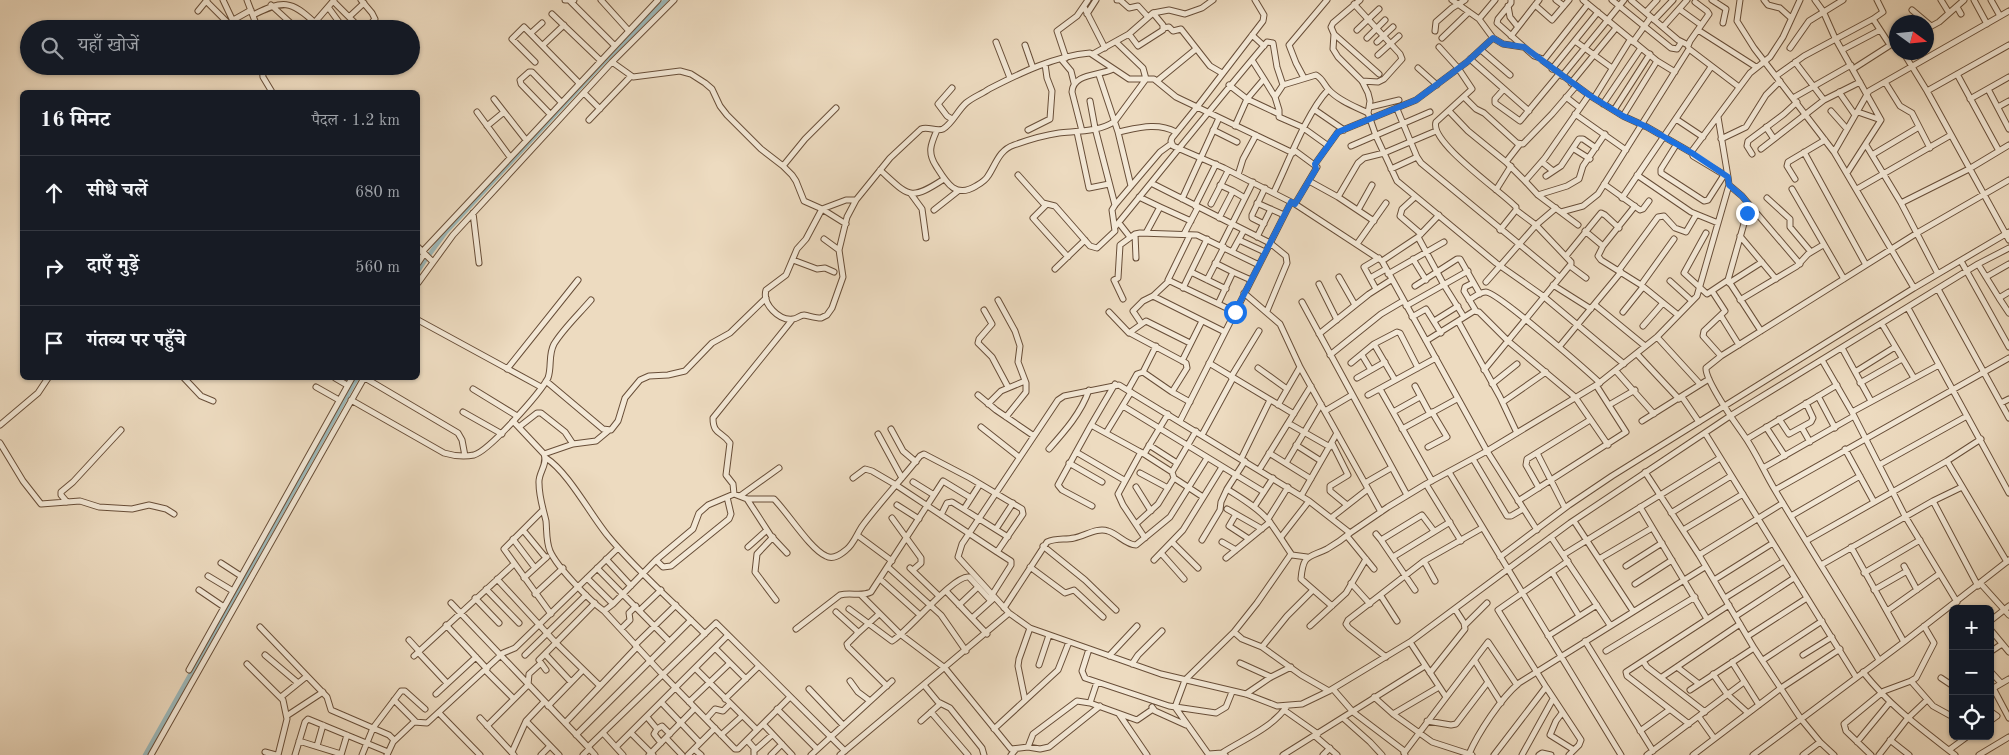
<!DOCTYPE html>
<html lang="hi">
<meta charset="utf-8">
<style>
:root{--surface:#171b24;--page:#20242c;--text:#f1f3f6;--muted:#9ea1a6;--line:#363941}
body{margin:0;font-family:"Old Standard TT","Noto Serif Devanagari",serif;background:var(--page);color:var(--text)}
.controls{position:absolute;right:15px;bottom:15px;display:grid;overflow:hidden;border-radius:8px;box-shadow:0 1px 4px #0004}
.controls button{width:45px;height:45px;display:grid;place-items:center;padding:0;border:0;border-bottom:1px solid var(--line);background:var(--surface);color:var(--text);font:25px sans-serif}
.compass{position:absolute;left:1889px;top:15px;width:45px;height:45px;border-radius:50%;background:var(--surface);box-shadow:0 1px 4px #0004;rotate:105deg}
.stop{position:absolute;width:15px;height:15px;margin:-11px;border:4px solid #1a73e8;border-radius:50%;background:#fff}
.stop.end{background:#1a73e8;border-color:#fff;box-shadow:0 1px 5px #0008}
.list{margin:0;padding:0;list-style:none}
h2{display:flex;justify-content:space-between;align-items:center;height:65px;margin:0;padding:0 20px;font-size:21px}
h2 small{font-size:16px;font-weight:400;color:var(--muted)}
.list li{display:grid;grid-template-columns:32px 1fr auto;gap:15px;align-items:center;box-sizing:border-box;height:75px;padding:0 20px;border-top:1px solid var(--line)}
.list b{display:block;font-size:19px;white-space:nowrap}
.list em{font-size:16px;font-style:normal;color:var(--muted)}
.icon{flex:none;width:28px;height:28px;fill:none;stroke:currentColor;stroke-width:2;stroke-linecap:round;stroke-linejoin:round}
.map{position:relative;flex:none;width:2009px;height:755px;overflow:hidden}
.search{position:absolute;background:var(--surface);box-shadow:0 1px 4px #0004;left:20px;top:20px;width:400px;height:55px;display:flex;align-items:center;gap:12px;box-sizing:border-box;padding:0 18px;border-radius:28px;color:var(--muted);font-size:19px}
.panel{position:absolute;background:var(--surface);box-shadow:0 1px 4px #0004;left:20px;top:90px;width:400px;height:290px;border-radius:8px}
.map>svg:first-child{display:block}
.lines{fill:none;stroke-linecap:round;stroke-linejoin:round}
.canal{stroke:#9cb9bb;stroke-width:4.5}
.minor-casing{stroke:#684e38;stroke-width:7}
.minor{stroke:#f3e8d6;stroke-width:5}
.route{stroke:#1a73e8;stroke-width:6}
</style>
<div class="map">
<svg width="2009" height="755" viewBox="0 0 2009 755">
<rect width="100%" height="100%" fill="#eddbc0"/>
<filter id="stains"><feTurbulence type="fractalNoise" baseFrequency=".004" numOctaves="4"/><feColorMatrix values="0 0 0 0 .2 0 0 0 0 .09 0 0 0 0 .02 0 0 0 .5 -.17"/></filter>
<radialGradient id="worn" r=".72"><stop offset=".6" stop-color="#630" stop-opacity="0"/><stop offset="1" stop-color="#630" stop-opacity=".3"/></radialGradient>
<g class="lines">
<!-- canal -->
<path class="canal" d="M429 255 446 232 598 68 666 0
M418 271 426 259
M145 755 357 378"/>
<defs>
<path id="minor" d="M223 0 233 21
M247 0 258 29
M361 0 372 13 375 19 366 29
M565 0H574
M601 0 629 31
M674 0 612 62 633 77 680 71 691 74 705 83 712 89 720 106 727 115 761 149 783 166 792 175 796 181 804 201 822 209 846 200H856L890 158 921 129C928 126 936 132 943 129 952 124 958 110 966 103 973 97 982 94 989 89 1020 73 1055 56 1090 53L1129 79H1154L1176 97 1197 107 1172 138 1171 141 1173 146 1224 168 1295 204 1382 261 1487 451 1537 530
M1117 0H1120L1129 8 1138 6 1148 17
M1255 0 1264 15 1263 21 1197 107 1293 153
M1360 0 1333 23 1331 27 1334 34 1333 49 1338 57 1362 81 1368 93 1370 101 1368 113
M1452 0 1479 19
M1511 0V3L1498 19 1497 23 1534 56 1543 59
M1556 0 1564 6
M1583 0 1657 61 1623 116
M1612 0 1671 48 1677 49 1681 43
M1631 0 1678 40 1688 45
M1712 0 1726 9 1723 23
M1740 0 1737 21 1754 48 1834 152 1914 288
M1764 0 1768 5 1780 8 1791 18
M1800 0 1783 37 1770 57 1750 73 1692 151 1693 156 1728 177 1729 185 1697 296 1657 337 1598 384 1487 451 1426 484 1388 507 1350 533 1309 501 1119 385 1064 396 1058 400 962 544 958 557 1009 613 1030 628 1161 674 1246 694 1277 706 1302 704 1329 691 1410 642 1570 523 1730 416 1978 264 2009 248
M1815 0 1823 11 1835 38 1881 120 1847 173
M1877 0 1883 12 1873 19 1888 42 1896 46
M1941 0 1949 13
M1974 0 1987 24
M1991 0 2000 16
M206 1 228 23 251 10
M333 1 361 29
M570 1 615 46
M1354 4 1400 54 1402 59 1384 79 1378 82 1362 81
M1588 4 1543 61 1589 95 1623 116 1647 127 1692 153
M271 5 295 27
M1535 5 1552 20 1569 0
M1508 6 1510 17 1518 27
M328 7 344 29
M1084 7 1105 48
M1957 7 1961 14
M1679 9 1701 25
M1912 10 1931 26
M198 11 207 0
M1646 12 1657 0
M552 14 601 61
M1087 14 1096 0
M253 15C283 0 291 0 315 23
M349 17 364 3
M1654 20 1673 0
M316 21 326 29
M279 26 281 29
M1663 27 1687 0
M1163 28 1169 27 1173 31 1181 29 1210 66 1222 73
M309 29 334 0
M1926 29 1939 22 1964 0
M1357 30 1379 9
M1698 30 1756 67
M1435 31 1436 22 1452 8 1465 0
M531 33 542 23
M1129 34 1138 46 1163 30V25L1153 13
M1334 34 1379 74
M1252 35 1264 46
M1511 36 1539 0
M1367 38 1385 20
M1442 38 1469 12
M1493 38 1503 44 1523 47
M1575 41 1612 68
M996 42 1010 78
M1377 42 1393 27
M1633 42 1651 17
M543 45 564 25
M1025 45 1033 68
M1688 46 1690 41 1709 14 1707 11 1695 2
M1439 47 1458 68 1472 89 1436 122C1429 142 1502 192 1516 207V210L1500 230
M1790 48 1809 21 1843 0
M1481 50 1510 75
M1842 50 1880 30
M1903 52 1927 91 2009 240
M1093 54 1129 34 1153 13 1169 10 1185 14 1202 8 1213 0
M1378 55 1399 36
M1066 58 1057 31 1077 16 1088 0
M1061 59 1071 71 1074 83
M1470 59 1529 111
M1252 60 1264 79
M1657 61 1675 72
M535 62 512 39 524 27 579 83
M1795 62 1824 100
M262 66 263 77 272 92
M1418 68 1437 85
M1552 69 1598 12
M1853 69 1892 44
M262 73 270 66
M1957 74 1999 151
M1099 75 1118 132 1131 186
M1562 76 1624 0
M1776 76 1804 56 1873 19
M1304 78 1296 63 1289 45 1327 0
M1157 81 1196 49
M1885 82 1900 106 1912 113 1930 148
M1571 83 1616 28
M1229 85 1247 99 1279 114
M1283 85 1316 75C1323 79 1324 85 1329 90 1339 101 1356 107 1368 113L1376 136 1397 181 1496 263 1543 296 1624 364
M1504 89 1495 99V103L1520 121 1559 74
M1988 89 2009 129
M1927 91 2009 45
M1839 92 1855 115
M584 93 600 109
M1566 97 1580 108
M1465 98 1476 109 1484 113 1517 143 1523 144 1552 114 1576 86
M1594 98 1630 40
M1793 98 1851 65
M494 99 526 140
M1970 99 2009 77
M1090 101 1095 128 1115 205
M1603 104 1641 48
M1370 107 1399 100
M1998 107 2009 101
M1397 109 1417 157 1421 163 1559 277
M1315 110 1344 130
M1614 110 1650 54
M1449 111 1468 131 1506 162 1525 181
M1831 111 1847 129
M477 112 510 157
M1858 112 1881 120
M550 114 521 84 520 80 529 72H532L561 102
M1575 114 1626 150
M1718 117 1728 177
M952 119 947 116 938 104 952 88
M1676 119 1703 137
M589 120 631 76
M487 126 504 112
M1235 126 1247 99 1264 79 1275 97
M1766 127 1774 139
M937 130C931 144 927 152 936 166 946 182 955 199 976 186 981 183 985 181 988 176 996 164 999 150 1014 145 1028 140 1045 135 1059 133 1076 131 1100 132 1115 121L1146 79 1143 68 1116 42
M1028 130 1050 119 1052 91 1047 78 1045 64
M1213 130 1237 142
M1082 131 1072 92C1073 73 1099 76 1113 69
M1077 132 1089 188 1109 184
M1118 132C1138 128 1157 122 1176 132
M1721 139 1746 127 1766 95 1780 81
M1676 145 1661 169V173L1704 201 1708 200 1724 175
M1866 145 1901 203 1938 274
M1351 146 1430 112
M1574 149 1590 159
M1761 149 1824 100 1860 82
M1294 150 1317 167 1295 204
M1804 152 1866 265
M1834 152 1869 91 2009 11
M1752 154 1747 146 1748 141 1784 114 1797 102
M1872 155 1919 127
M1506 162 1520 144
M1542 162 1553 171
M1315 164 1338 132 1416 100 1467 62 1493 38 1479 19 1495 0
M783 166 805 139 836 108
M1391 169 1417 157
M880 170C909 196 909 202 944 179
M1018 175 1043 203 1055 206 1090 246 1097 248 1115 231 1112 210 1115 205 1160 152 1171 144
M1238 175 1243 159 1256 135
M1637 175 1691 212 1718 223
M1546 176 1561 166 1579 139H1583L1596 148
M1795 179 1787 166 1788 162 1825 140
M1309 181 1338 197 1374 221
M1151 183 1270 243 1286 256 1287 263 1267 311
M1604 184 1640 210 1643 209 1649 201
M1729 185 1742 196 1800 264
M1792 189 1844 279
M1857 189 1951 135
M1496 190 1511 166
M1233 191 1245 198
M1274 192C1288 163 1307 112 1328 90
M911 194 922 209 926 238
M1538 195 1567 186 1579 179 1583 166 1605 134
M1139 197 1160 207 1146 233
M1338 197 1358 163 1364 158 1384 153 1436 131
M1415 197 1402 209 1400 216 1421 234
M1622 198 1711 67
M1767 198 1790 219V227L1811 252
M1182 199 1219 118
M1257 203 1284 215
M1901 203 1969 169 2009 145
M1211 204 1228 171
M1046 205 1033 218 1068 257
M1195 206 1216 164
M1635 206 1603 246 1598 256 1601 260 1641 285 1678 315
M1750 206 1747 213 1728 280 1761 331
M1160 207 1191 221
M934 210 958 191
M1358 210 1372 185
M1561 212 1583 206 1598 194 1689 49 1739 87
M473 213 479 263
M1219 218 1233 191 1220 185
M1119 223 1130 237
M846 224 822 209 806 239 797 249 786 275 766 290C762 304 779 321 793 319 797 319 800 315 804 315 810 316 815 318 821 318L827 315 832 308 843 277 839 250 847 217 856 200
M1264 224 1252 218V215L1265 188
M1578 225 1538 195 1525 181 1545 158 1589 95
M1115 227C1166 165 1215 103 1267 42L1273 43 1277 67 1283 85 1275 97 1279 110V117L1302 127 1327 145
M1585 231 1603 246
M1706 233 1684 273 1707 294 1728 280
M1135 234 1136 258
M1184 234 1198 207
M1190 235 1168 280 1235 312
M1740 236 1776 279
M1257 237 1271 209
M1418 237 1444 285 1464 317
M824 239 839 250
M1239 240 1265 252
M1357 244 1386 203
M1221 246 1253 182
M418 247 432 261
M422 252 658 0
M1232 252 1244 230
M1566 256 1601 213 1605 215 1619 228
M1413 259 1426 280
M793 260 817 269 825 268 834 272
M1382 261 1418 237 1439 215
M1961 261 2009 347
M418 263 424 254
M1215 263 1233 272 1218 304
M1978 264 1999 298
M1570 266 1586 278
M1055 269 1085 240
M1619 270 1658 217 1664 216 1675 228 1686 232 1696 215
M1191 272 1226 289
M1233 272 1251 280
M1388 274 1444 242
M1339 277 1355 305
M1986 277 2009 264
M1370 278 1386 269
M1207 280 1224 247
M1670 281 1692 301
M1486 282 1536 225 1556 208
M418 283 453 235 612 62
M1473 283 1465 287 1464 291 1476 311
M1729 283 1762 262
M1319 284 1337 320
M1553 285 1591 309
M1641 285 1674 239
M1415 286 1457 259H1460L1480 294
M1183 288 1207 239
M1376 289 1364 267 1379 258
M1938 289 2009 418
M1712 291 1725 311 1704 331 1703 336 1721 356
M2009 292 1999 298 2009 313
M1244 293 1280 324 1300 367 1381 512
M1153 296 1225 332
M1123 299 1114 280 1118 278 1120 245 1135 234 1140 233 1197 235 1259 265
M998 300 1015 331 1020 346 1018 362 1026 383V392L1006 417
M1469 300C1474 297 1480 292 1486 292 1497 292 1586 370 1600 383
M1740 300 1797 266 1808 254 1823 245
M1302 302 1407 495
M1595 305 1645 346
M1406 306 1468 271
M1908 308 2009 493
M984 310 992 324 979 339 978 343 992 357 1008 387
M1109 312 1129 333 1146 321 1190 343
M1623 312 1643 287
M1721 316 1739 345
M1412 317 1426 309 1441 333
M418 320 541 387
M1434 321 1458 306
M1458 321 1500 397 1517 433
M1141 323 1133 311 1143 301 1153 296 1169 281
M1882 324 1914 378
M1643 326 1663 303
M1130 333 1186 363 1187 368 1172 392
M1319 334 1369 294 1391 280
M1657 337 1700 384
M1426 341 1474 311 1479 312 1508 341 1575 397 1608 445
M1374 344 1395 380
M1156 346 1143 372 1172 392 1190 402
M1559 347 1621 272
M1842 348 1871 401
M1637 354 1679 399
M1330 355 1381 314 1403 301
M1362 355 1371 370
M1822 360 1852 412
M1182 361 1202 321
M1209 363 1294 414
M1351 363 1374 344 1397 332 1400 333 1418 368
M1939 365 1852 412 1905 516 1957 602
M1258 368 1287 389
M507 369 578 280
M1484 370 1571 264V262L1536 225 1516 210
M1616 371 1654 414
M1855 372 1895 347
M1231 377 1259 331
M184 378 201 396 213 401
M335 378 347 385
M365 378 458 433 462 440 465 456
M1357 378 1385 362
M546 381 603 429 611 430 618 421 625 398 640 380 649 376 668 375 685 371 712 343 730 333 766 298
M1860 383 1902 359
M1115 384 1091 425 1144 454 1172 472
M1492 384 1517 364
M1415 386 1430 414
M316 387 339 400
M473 389 517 416
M1380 389 1432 481
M1128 390 1137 374 1143 372
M978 395 996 410 1034 436
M1368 395 1436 358
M1818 396 1835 428
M1682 397 1699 422
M351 400 444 453C454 456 464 457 474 455 490 450 540 393 548 378 552 367 548 355 554 344 563 329 579 314 591 300
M1503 402 1546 372
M2001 403 2009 399
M988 404 1001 391 1025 381
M1278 405 1300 367
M1609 405 1635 390
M1123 406 1264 492
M1325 411 1352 395
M463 412 502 434
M1393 412 1420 397
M1779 419 1789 434 1811 422 1813 418 1806 403
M513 421 544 454C548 465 538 473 539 483 539 497 543 508 546 521 547 531 546 541 550 551 557 567 589 600 604 611L613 604 656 560 693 529 699 513 708 505 734 494 747 499H774C788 513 810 549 826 556 833 560 840 555 846 550 854 544 857 533 863 525 881 501 902 479 920 456L924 454 970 478 1022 509 1023 514 997 552 896 485 872 471 865 469 853 478
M1180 421 1291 202
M1642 421 1709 379
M1288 423 1330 447
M0 425 38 393 48 378
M1091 425 1058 485 1062 490 1092 506
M519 427 537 413H541L565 432 573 444
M981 427 1019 457
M1766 427 1785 456
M1802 428 1810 442
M891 429 903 451 916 462
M1402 429 1457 399
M1106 433 1131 392
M1705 433 1856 677
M878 434 902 478
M1202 435 1233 378
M1747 439 1837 385
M0 443 23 481 41 504 80 501 99 507 132 509 149 505 166 509 174 514
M1332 443 1348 475 1330 486V491L1347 505
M1149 445 1177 463
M1296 445 1321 461
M1428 447 1447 437 1432 412
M1049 449C1065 431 1081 413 1089 390
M1845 449 1874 502
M1076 452 1124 480
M1141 452 1118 494 1123 505 1145 538
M1269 453 1311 479
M1537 453 1565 508
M544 454 573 444 596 441 608 431
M1144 454 1168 414
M546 458C568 472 590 514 608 536 636 570 673 602 705 634
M1241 459 1270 400
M1473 459 1507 516H1511L1523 509
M1947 461 2007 562
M1069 463 1102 482
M1286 463 1321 404
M1879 465 1967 416
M1763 468 1854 416
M1259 470 1311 386
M1449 472 1621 755
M1645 472 1699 555 1754 648 1801 719 1820 742 1834 755
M1140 473 1168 488
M1174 478 1203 497
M913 482 934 495
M1365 483 1391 468
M1426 484 1461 541
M1136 487 1151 511
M1539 488 1526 465 1527 459 1590 420
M1227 489C1241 498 1257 507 1268 520 1277 531 1284 544 1292 555L1307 557
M1775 490 2009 358
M734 494 733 484 726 475 730 443C722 431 713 435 713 418L792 320
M740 496 779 468
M1301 496 1337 433
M747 499 771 536 787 553
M1518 501 1626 432 1596 385
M1933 501 1978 586
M67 502 61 495V492L73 482 121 430
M897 505 919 519
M1254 507 1273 478
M1640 507 1707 619
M964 509 980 484
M1227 509 1262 529
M542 511 504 549 551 614
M1671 513 1731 476
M1236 514 1229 526 1249 539
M941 515 947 503 952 502 1008 537
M1791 516 1860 476
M892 518 921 558V563L913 570
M1331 518 1368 489
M1268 519 1288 487
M1574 521 1633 611
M1136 524 1158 504 1174 478 1172 472 1196 431
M996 529 1013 503
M523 530 546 558
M1683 530 1743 494
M1376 534 1381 540
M857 535 892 561
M1347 536 1374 569
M773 537 757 554 755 572 776 600
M1281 537 1309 501
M1551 537 1610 625
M513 539 535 568
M1202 540 1220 510 1221 502 1227 489 1245 461
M1806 541 1947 461 1981 439
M1172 542 1198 568
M1222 542 1236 550
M1043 546 1085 580 1116 610
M748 547 767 530
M1851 547 1904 642
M1161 553 1184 579
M1291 554 1257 603 1234 632 1242 639 1262 647 1301 675 1329 691
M1563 555 1720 458
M1699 555 1783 503
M1393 557 1450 522
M1500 557 1569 505 1612 476 1914 288 2009 232
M1226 558 1270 522
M606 559 631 586
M1599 559 1652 528
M656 560 663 567 671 566 729 519 731 514 727 497
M1154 560 1183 530 1222 467
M1424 561 1435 581
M1568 561 1498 610 1546 687 1581 740 1579 745 1569 755
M221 563 241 576
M1821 565 1933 501 1962 487
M1626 566 1662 543
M1904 566 1917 590
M888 567 941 615 966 651
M1030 567 1065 593 1074 590 1103 617
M597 568 669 641
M910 568 939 596
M1552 572 1579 616
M1864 573 1920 540
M208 576 233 591
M524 578 547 557
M587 578 613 604
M497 579 556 643 600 686
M880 579 920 615
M1714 580 1773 543
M1351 583 1370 604
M1635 584 1672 560
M1981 584 2009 615
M486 589 519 623
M199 590 224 607
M1415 590 1381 540 1422 515 1434 531
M1874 590 1907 571
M946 591 987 634
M535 594 563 568
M861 595 900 634 945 668 1011 749 1028 747 1033 734 1077 701 1090 703 1097 682
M992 595 1011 565V561L997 552
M1381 596 1397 621
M475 598 499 623
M1725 598 1784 561
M451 603 588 747
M959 605 978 587
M1332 606 1301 579C1303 554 1308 558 1327 549 1334 545 1343 539 1350 533
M1004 608 1047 542C1056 538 1065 540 1074 538 1085 536 1097 527 1108 531 1118 534 1126 545 1136 545L1170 517 1207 458
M849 609 892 641C908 632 954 574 969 577L991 601
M640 610 661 590
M604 611 663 675 735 749H738L790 697
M1887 611 1939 574
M836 612 857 631V634L847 644 848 647 887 686
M1736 616 1794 578
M972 618 992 600
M1990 621 2009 606
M446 625 487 669
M1465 625 1487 603
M1310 626 1346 593 1366 559
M260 627 327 697 331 710 389 735 394 740
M621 629 630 620 629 613 636 606
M796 629 840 595C851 592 861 597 871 592L943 481 971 498
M1990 629 2009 652
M857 634 879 614
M1548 636 1597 605
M1748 636 1807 598
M409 640 419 651
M1585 641 1653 751
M1410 642 1446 697
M635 645 676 605
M1262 647 1287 616 1313 590
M715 648 746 679
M1089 649 1082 671 1085 678 1169 706 1216 713 1226 707 1232 692
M1606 651 1695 597
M418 652 447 683
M1990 652 2002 644
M545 654 571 682
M265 655 298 683
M525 655 586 595
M1803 655 1832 637
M414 656 514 564
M1109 656 1137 626
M1386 657 1349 628 1346 624 1348 620 1424 561 1482 528
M539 660 595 603
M1763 660 1822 621
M1879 660C1845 603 1809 547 1775 490 1764 472 1756 452 1743 434 1735 423 1705 380 1706 368L1721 356 1917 233 2009 180
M1475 661 1501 703
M1643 661 1647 667 1705 712
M1732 662 1759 705
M1240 663 1271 677
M247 664 283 700 287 719 278 755
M1132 664 1138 655 1162 631
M1039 665 1049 635
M1677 667 1699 684
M695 668 757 730
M189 670 352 378
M485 670 514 699
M1990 671 2001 683
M1863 672C1892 708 1919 727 1955 755
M1430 673 1465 629 1464 623 1455 609
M1713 674 1727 694 1748 713
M1662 677 1740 624
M1941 678 1953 686
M850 681 858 692 870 701
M1911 681 1933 706 1953 717
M924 685 938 702 950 708 982 748 984 755
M1993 688 2009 718
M809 689 843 725
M1333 689 1353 712 1403 750 1405 755
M1690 690 1754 648
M1990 690 2009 679
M436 694 476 657
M1246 694 1271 677 1291 667
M281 697 307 676
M1374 697 1393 714 1432 742 1472 755
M725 699 758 667
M394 700 415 721
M1025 700 1018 666 1019 659 1030 628
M661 702 700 743
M689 702 730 663
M1090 703 1137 720 1153 709
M548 706 583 670
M1152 707 1155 711 1186 725
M777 709 817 749
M1284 710 1318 734
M1990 711 1997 716 1990 721
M931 712 968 755
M439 713 480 755
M1562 713 1556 721 1550 735 1574 750
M1119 714 1147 755
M1393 714 1439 687
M288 715 323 692
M647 717 657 729 662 726 670 734
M1699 717 1714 738
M480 718 514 755
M1343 718 1370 742 1382 755
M706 719 715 709 723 711 730 704
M526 721 559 755
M921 721 940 704
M1427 721 1451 725 1456 724 1488 682
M565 723 637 647
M763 724 792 755
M1689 724 1627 676 1626 672 1729 605
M487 726 528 685 529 674 541 663 546 670
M657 729 654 734 661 743
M994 729 1058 670 1069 642
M1640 731 1669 710
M603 733 623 755
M631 733 653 755
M576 735 691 620
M721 735 742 716
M1315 736 1337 755
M666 738 682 755
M747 740 754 748V755
M1890 740 1909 755
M299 741 341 754
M1857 742 1890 702
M317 746 323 725
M616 747 728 635
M1028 747 1040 749 1049 747 1100 706
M694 749 701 755
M1949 750 1968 736
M754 751 772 735
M265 752 276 755
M512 752 526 721 544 702
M1222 753C1244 739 1272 728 1287 706
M1404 753 1488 642 1517 685
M1209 754 1222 753 1225 755
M1469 754C1478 733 1501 698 1519 683L1705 567
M151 755 364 378
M295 755 305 722 308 719 388 752
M341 755 347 735
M362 755 373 728 401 691H405L425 709
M387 755 393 742 414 722 427 723 503 653 515 648 618 548
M541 755 550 746
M583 755 589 749
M595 755 588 747 716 623 845 751
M649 755 695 708
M688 755 715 728
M771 755 782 744
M811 755 892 681
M840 755 1009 613
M1011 755 1016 749
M1209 755 1175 707 1185 680 1234 632
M1283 755 1425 666
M1323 755 1330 748
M1494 755 1546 687
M1522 755 1553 699
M1539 755 1542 753 1551 755
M1647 755 1744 682
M1693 755 1781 688 1840 649
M1753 755 1904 642 2009 560
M1803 755 1820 742
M1871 755 1846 731 1844 724 1884 691 1911 681 1916 678 1934 643 1924 626
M1879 755 1907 719 1927 700
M1979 755 2009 737"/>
</defs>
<!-- minor casing -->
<use href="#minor" class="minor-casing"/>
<!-- minor -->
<use href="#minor" class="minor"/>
</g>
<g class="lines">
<!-- route -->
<path class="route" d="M1235 312 1291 202 1295 204 1316 169 1315 164 1338 132 1416 100 1467 62 1493 38 1503 44 1524 47 1589 95 1623 116 1647 127 1692 153 1728 177 1729 185 1742 196 1750 206 1747 213"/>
</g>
<rect width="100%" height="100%" filter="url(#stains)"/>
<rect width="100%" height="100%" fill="url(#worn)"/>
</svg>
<div class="controls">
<button>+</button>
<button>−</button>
<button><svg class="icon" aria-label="locate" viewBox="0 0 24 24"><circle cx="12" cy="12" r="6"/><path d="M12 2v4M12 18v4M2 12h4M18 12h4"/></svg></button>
</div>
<svg class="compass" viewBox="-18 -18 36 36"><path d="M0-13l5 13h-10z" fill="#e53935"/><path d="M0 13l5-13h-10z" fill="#9ea1a6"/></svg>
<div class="stop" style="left:1235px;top:312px"></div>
<div class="stop end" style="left:1747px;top:213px"></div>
<div class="search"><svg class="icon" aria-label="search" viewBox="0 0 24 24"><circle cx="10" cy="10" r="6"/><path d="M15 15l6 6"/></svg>यहाँ खोजें</div>
<section class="panel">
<h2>16 मिनट<small>पैदल · 1.2 km</small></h2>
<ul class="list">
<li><svg class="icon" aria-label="ahead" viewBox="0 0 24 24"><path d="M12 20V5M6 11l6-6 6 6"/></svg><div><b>सीधे चलें</b></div><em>680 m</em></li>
<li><svg class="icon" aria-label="right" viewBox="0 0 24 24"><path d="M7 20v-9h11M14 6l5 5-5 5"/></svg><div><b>दाएँ मुड़ें</b></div><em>560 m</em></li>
<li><svg class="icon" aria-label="arrive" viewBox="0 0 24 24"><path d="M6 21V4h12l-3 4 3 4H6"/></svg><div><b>गंतव्य पर पहुँचे</b></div></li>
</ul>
</section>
</div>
